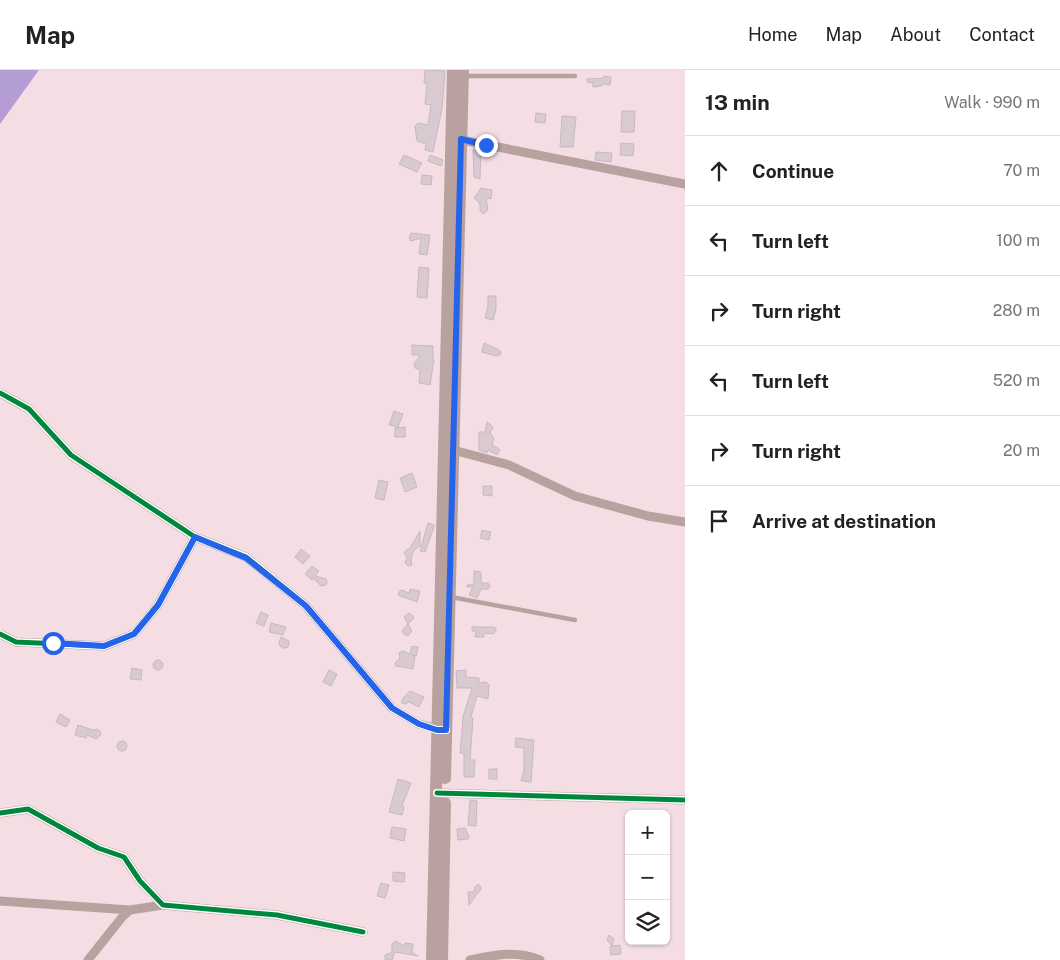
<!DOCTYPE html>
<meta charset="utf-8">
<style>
:root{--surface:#fff;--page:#f6f6f6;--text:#222;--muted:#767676;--line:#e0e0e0}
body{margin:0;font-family:"Public Sans",sans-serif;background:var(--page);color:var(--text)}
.controls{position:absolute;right:15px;bottom:15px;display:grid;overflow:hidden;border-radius:8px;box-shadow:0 1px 4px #0004}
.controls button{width:45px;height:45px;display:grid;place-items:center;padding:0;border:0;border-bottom:1px solid var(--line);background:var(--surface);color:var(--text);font:25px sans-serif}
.stop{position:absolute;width:15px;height:15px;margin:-11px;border:4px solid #2563eb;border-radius:50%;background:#fff}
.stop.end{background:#2563eb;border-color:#fff;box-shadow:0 1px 5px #0008}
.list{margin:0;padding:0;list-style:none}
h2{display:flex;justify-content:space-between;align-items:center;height:65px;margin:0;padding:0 20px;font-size:21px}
h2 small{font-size:16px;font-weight:400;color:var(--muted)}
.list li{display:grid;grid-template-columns:32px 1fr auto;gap:15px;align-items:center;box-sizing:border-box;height:70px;padding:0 20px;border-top:1px solid var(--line)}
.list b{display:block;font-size:19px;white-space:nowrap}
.list em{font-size:16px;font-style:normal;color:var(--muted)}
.icon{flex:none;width:28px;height:28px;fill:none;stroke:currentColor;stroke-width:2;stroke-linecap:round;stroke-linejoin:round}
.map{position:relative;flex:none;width:685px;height:890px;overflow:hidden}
header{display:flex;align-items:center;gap:30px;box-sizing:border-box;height:70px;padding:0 25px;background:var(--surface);border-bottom:1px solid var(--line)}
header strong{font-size:24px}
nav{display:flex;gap:28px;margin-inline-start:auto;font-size:18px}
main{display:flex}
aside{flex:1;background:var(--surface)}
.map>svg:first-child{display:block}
.water{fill:#b49dd4}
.building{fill:#d9cad1;stroke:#c7b9c0}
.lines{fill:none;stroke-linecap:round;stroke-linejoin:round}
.service{stroke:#b8a2a0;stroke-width:4.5}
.minor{stroke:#b8a2a0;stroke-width:9}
.secondary{stroke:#b8a19e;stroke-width:12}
.cycleway-casing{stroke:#fff;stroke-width:8}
.cycleway{stroke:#00873e;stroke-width:5}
.route{stroke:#2563eb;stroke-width:6}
</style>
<header>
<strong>Map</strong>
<nav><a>Home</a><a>Map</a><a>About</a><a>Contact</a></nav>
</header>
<main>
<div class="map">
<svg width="685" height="890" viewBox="0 0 685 890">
<rect width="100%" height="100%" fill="#f4dee4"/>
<!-- water -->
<path class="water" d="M0 0H39L0 54Z"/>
<!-- building -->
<path class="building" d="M425 0 445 1 442 39 433 82 425 80 426 74 417 71 415 56 418 53 428 55 431 35 425 34 427 13H424Z
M604 6 611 7 610 15 602 14V16L593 17V13L587 12V9L604 8Z
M622 41H635L634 62H621Z
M536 43 546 44 545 53 535 52Z
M562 46 576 47 573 77H560Z
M621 73 634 74 633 86 620 85Z
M473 80H481L480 109 474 107Z
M596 82 612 83 611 92 595 90Z
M404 85 422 93 417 102 399 94Z
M430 85 443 90 441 96 428 91Z
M422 105 432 106 431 115 421 114Z
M481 118 492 120 491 129 486 128 488 140 483 144 480 140V134L474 128Z
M411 163 430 165 427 185 419 184 421 168 411 171 409 168Z
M419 197 429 198 427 228 417 227Z
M488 226H496V239L493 250 485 248 488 235Z
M484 273 499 280 501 282 500 285 496 286 482 282Z
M412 275 433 276V289H434L430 315 419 313 420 300 415 298 414 294 420 285H412Z
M394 341 403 344 398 357 389 355Z
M487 352 493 357 490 363 494 368 492 375 498 378 500 380 497 385 488 380 487 383 479 380V362H485Z
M405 357V367H395V358Z
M412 403 417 417 405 422 400 408Z
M379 410 388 412 384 430 375 428Z
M483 416H492V426L483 425Z
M428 453 434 455V457L425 482 420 481Z
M482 460 491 462 489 470 480 468Z
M420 461V476L414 480 411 488 412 495 408 496 405 493 407 488 404 482 410 478Z
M301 479 310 486 303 494 295 487Z
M312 496 319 501 315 506 326 509 327 512 326 515 321 516 313 508 312 510 305 504Z
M474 501 481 502V513H488L490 516 488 519H481L477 528 469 525 473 517H467V515L474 514Z
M410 519 420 521 417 532 398 525 399 522 401 520 409 523Z
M261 542 268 545 264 556 256 553Z
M409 543 412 545 414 548 408 554 412 561 408 566 404 564 402 561 408 554 404 547Z
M271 553 286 557 283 565 269 562Z
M472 557H493L496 558V561L493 564 484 563V567H475L476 561H472Z
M281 567 289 571V575L287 578H283L280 576 279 572Z
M412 576 418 577 416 586 412 585 415 587 413 599 396 596 395 593 400 588 399 583 403 581 410 584Z
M153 595a5 5 0 1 1 10 0a5 5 0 1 1-10 0Z
M132 598 142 600 141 610 130 609Z
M329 600 337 604 331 616 323 612Z
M466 600V607L479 608V613L486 612 489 615 488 629 477 626 471 647 473 648 470 690H475L474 707H464V684L460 683 463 647 472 618H457L456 601Z
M410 621 424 627 419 637 409 632 405 634 402 633V629Z
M60 644 70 650 66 657 56 652Z
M78 655 93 660 97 659 100 661 101 665 96 669 87 665 86 668 75 665Z
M516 668 534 670 531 712 521 711 524 700V678L515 677Z
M117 676a5 5 0 1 1 10 0a5 5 0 1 1-10 0Z
M489 699H497V709H489Z
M398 709 411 713 402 736 404 737 402 745 389 742Z
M470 730 477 731 476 756 468 755Z
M392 757 406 759 404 771 390 768Z
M465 758 469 767 468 769 458 770 457 759Z
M393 802 405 803 404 812 393 811Z
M381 813 389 815 385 828 377 826Z
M478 814 481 817V819L469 835 468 822H474L475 817Z
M609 865 614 869 612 876 620 875 621 884 611 885 610 877 612 876 607 870Z
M396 871 404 876 405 873 413 874 412 882 418 886 395 882 392 890H385V885L392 882V874Z"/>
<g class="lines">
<!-- service -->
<path class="service" d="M464 6H575
M451 527 575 550"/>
<!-- minor -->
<path class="minor" d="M457 69 685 114
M0 323 29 339 71 385 195 467 246 487 306 536 392 638 419 654 441 660
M453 380 509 395 575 426 648 446 685 452
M0 564 16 572 104 576 134 564 158 535 195 467
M437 723 685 730
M0 743 28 739 98 778 124 787 140 811 163 835 277 845 363 862
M0 831 130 840 163 835
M88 890 123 846 130 840
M470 890C494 885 517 880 540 890"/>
<!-- secondary -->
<path class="secondary" d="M445 708 463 0
M432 890 453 0
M442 890 445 733"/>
<defs>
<path id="cycleway" d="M0 323 29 339 71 385 195 467 246 487 306 536 392 638 419 654 437 660H446
M0 564 16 572 104 576 134 564 158 535 195 467
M437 723 685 730
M0 743 28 739 98 778 124 787 140 811 163 835 277 845 363 862"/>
</defs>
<!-- cycleway casing -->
<use href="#cycleway" class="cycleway-casing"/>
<!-- cycleway -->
<use href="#cycleway" class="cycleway"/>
</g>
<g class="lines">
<!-- route -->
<path class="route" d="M53 573 104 576 134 564 158 535 195 467 246 488 306 536 392 638 419 654 437 660H446L461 69 486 75"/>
</g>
</svg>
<div class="controls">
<button>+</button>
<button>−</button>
<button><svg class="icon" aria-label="layers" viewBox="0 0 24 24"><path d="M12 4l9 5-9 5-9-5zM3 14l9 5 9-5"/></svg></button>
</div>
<div class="stop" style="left:53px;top:573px"></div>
<div class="stop end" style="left:486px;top:75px"></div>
</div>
<aside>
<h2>13 min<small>Walk · 990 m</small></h2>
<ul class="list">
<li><svg class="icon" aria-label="ahead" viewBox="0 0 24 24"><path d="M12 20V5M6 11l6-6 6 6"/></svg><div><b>Continue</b></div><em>70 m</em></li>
<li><svg class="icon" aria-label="left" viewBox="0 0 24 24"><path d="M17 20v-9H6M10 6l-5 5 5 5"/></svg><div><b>Turn left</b></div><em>100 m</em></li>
<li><svg class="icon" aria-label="right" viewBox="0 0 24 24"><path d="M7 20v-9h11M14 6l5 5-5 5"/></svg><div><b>Turn right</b></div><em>280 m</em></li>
<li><svg class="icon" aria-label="left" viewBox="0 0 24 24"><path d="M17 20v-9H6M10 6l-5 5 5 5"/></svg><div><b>Turn left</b></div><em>520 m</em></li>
<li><svg class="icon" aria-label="right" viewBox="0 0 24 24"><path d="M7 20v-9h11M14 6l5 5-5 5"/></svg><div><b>Turn right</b></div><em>20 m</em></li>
<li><svg class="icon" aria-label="arrive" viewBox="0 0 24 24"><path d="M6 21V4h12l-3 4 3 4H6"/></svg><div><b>Arrive at destination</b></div></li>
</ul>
</aside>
</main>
